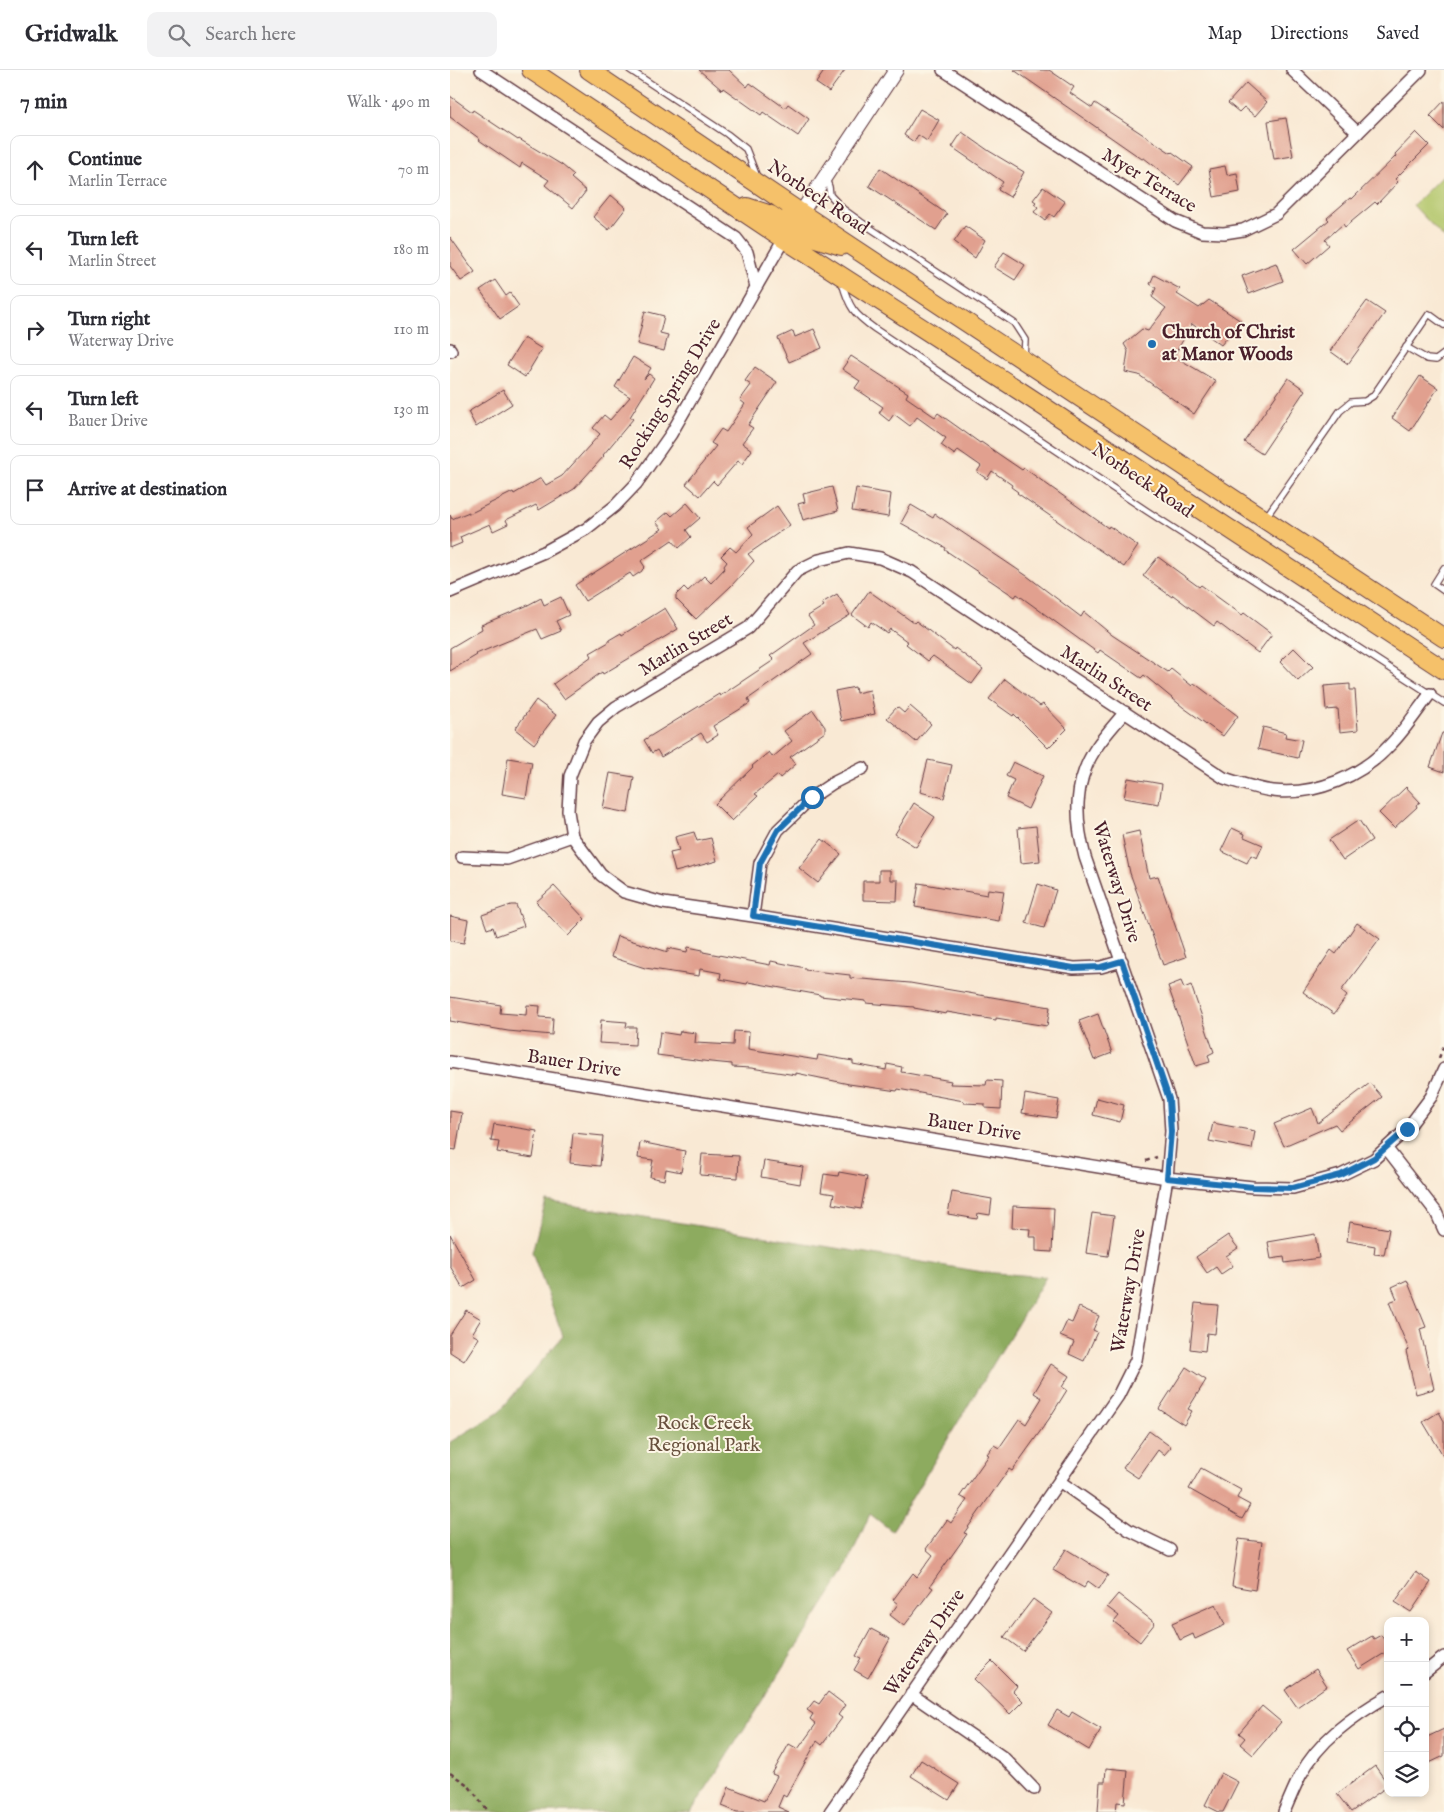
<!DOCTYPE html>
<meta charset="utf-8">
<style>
:root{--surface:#fff;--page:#f2f2f3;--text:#2b2b33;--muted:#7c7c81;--line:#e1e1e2}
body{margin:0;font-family:"IM FELL English",serif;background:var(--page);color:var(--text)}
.controls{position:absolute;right:15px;bottom:15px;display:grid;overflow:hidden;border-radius:10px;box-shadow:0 2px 8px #0003}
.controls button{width:45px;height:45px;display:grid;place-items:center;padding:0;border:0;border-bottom:1px solid var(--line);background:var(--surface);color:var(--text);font:25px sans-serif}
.stop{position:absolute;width:15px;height:15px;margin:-11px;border:4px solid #1f6fb2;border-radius:50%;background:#fff}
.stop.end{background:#1f6fb2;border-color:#fff;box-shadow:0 1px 5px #0008}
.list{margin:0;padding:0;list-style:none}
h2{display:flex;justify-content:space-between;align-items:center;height:65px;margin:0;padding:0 20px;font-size:21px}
h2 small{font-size:16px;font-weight:400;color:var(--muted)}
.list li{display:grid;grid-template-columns:32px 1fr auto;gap:15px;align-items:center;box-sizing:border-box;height:70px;margin:0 10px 10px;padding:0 10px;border:1px solid var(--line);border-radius:10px}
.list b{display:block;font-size:19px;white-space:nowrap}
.list p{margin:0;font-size:16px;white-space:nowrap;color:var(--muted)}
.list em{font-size:16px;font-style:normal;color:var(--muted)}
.icon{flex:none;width:28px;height:28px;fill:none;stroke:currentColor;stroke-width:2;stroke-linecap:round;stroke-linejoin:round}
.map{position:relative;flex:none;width:994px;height:1742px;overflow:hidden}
header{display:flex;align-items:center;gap:30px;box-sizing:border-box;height:70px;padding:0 25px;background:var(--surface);border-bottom:1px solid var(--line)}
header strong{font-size:24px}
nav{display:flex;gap:28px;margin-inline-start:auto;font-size:18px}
.search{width:350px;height:45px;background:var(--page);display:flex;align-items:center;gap:12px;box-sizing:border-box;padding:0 18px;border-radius:10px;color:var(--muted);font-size:19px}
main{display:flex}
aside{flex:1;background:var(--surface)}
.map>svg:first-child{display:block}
.green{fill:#b2c66b;stroke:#7e724b}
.forest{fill:#8dab5f;stroke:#6c6545}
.building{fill:#e1a08f}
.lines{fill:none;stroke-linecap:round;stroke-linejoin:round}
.service-casing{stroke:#643d44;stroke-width:8}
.minor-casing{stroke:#643d44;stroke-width:14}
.tertiary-casing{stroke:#643d44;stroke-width:16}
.primary-casing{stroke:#643d44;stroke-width:20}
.path{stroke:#643d44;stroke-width:2.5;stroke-dasharray:4 4;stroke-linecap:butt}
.service{stroke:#fff;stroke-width:5.5}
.minor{stroke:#fff;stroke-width:11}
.tertiary{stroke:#fff;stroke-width:14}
.primary{stroke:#f5c16b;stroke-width:18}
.route{stroke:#1f6fb2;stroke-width:6}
.poi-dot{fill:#1f6fb2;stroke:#fcf5e5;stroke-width:2}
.labels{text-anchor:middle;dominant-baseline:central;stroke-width:4;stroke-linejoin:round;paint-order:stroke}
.street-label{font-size:19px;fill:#4a1f2b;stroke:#fcf5e5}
.poi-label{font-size:19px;font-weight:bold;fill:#4a1f2b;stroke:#fcf5e5;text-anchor:start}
.park-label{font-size:19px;fill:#69513e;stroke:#fcf5e5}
</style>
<header>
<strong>Gridwalk</strong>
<div class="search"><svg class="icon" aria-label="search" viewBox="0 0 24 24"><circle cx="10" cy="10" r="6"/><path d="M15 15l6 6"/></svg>Search here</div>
<nav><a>Map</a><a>Directions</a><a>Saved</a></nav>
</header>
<main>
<aside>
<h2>7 min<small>Walk · 490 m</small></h2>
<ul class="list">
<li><svg class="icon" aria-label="ahead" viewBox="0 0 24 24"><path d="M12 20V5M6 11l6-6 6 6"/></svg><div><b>Continue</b><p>Marlin Terrace</p></div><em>70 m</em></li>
<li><svg class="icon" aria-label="left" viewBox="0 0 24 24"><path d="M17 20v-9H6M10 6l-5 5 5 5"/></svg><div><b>Turn left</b><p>Marlin Street</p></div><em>180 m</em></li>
<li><svg class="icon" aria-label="right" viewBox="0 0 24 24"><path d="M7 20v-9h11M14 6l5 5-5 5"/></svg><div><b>Turn right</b><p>Waterway Drive</p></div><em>110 m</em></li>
<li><svg class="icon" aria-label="left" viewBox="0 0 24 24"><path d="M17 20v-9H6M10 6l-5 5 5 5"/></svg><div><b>Turn left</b><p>Bauer Drive</p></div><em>130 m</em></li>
<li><svg class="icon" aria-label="arrive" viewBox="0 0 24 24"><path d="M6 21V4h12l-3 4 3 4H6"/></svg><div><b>Arrive at destination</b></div></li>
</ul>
</aside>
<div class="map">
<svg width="994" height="1742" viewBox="0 0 994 1742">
<rect width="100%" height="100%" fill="#fcf5e5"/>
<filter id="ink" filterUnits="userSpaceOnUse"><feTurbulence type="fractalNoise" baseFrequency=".02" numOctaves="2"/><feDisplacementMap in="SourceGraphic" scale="10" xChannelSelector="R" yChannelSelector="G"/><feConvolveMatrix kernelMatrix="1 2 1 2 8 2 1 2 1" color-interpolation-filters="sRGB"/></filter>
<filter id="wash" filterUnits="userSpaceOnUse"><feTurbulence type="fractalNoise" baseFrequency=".0096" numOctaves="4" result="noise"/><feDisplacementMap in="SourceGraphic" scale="20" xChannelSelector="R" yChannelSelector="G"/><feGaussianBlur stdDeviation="1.12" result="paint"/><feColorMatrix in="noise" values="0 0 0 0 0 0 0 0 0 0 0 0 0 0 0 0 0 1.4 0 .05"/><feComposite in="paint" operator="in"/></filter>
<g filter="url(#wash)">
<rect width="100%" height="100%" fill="#f9e9d4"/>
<!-- green -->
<path class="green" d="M994 104V168L963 135Z"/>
<!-- forest -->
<path class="forest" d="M96 1131 533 1202 596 1207 442 1461 420 1444 393 1504 241 1742H0V1372L48 1343 113 1266 82 1182Z"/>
<g id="blocks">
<!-- building -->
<path class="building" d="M249 0H279L297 17 300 13 335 38 338 34 359 49 348 66 313 42 311 45 273 18 272 20Z
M375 0H395L379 22 366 13Z
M564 0H599L624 17 620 23 642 38 645 33 721 83 722 82 743 97 729 115 694 88 692 89Z
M796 13 817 32 805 46 794 37 789 42 778 33Z
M0 26 22 42 23 40 68 70 69 69 112 95 124 105 121 108 136 121 123 138 95 115 99 110 72 93 70 98 29 70 30 69 0 47Z
M994 31V60L980 46Z
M470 39 489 50 477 71 468 65 464 72 454 65Z
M836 48 843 86 824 89 818 51Z
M512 62 539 81 574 102 560 127 548 120 553 112 502 77Z
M966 62 979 75 945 109 948 112 927 134 925 132 895 157 893 154 875 170 879 175 857 194 844 179 879 150 877 148 900 128 902 129 946 86 945 84Z
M775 96 777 105 787 103 790 122 764 127 759 99Z
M430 98 497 144 486 160 419 116Z
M593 117 615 132 604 147 600 144 595 150 584 142 588 137 584 134 586 132 583 130Z
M161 125 176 138 159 160 143 147Z
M515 156 535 170 525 188 504 172Z
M0 167 25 202 11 211 0 196Z
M554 182 575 195 565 210 544 197Z
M826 193 833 211 799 224 792 206Z
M704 205 730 219 727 224 749 238 759 230 791 251 771 275 742 254 724 286 766 311 744 344 689 305 675 302 678 281 674 274 692 259 698 261 716 238 702 227 706 218 700 214Z
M45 210 56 226 60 223 69 236 50 249 30 220Z
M917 231 935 243 898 294 880 281Z
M195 241 214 246 210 263 218 265 214 281 187 274Z
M364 259 372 278 339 292 328 268 343 261 345 267Z
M74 268 92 279 75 307 57 295Z
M401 286 458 323 456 327 485 347 488 343 530 373 531 372 572 400 574 398 658 458 659 456 688 476 674 497 567 423 568 422 561 417 562 415 542 401 537 409 527 402 531 396 508 380 505 385 491 375 496 368 467 347 460 356 444 344 439 351 429 343 433 337 405 318 410 311 392 299Z
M183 287 201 298 194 309 199 304 204 308 180 347 183 349 153 385 154 386 124 419 89 440 86 435 56 450 58 454 43 461 40 454 10 467 12 473 0 478V445L2 449 19 442V444L63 422 64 424 91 408 96 415 112 406 150 364 143 358 154 345 160 350 180 327 165 317Z
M305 297 327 312 298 355 303 358 292 373 302 380 292 394 288 391 267 415 263 411 250 426 236 414 266 376 261 373 271 359 276 362 295 334 290 330 301 315 295 311Z
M970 306 988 318 960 361 942 348Z
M838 308 855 320 812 384 794 372Z
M53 320 62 334 26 357 18 342Z
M382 417 388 441 353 450 348 434 355 432 353 424Z
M406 418 441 424 438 447 402 441Z
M237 433 250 448 236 460 241 467 229 478 222 470 191 491 195 497 192 500V501L183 507 180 503 135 531 125 515 212 459 206 452 218 442 222 446Z
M461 435 483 448 485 444 577 506 631 547 634 542 662 565 718 602 721 599 742 616 744 613 788 646 773 666 734 638 694 605 691 608 650 580 648 583 567 524 565 527 495 480 496 478 451 453Z
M327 436 340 455 298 484 304 491 281 516 246 549 226 529V525L234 517 238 521 254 506 261 513 275 498 274 496 277 492 271 486 280 477 286 482 303 464 298 457Z
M708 487 749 517 751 515 792 545 794 543 822 564 808 583 767 552 764 556 723 525 722 527 693 506Z
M419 521 464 553 466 551 504 580 505 578 533 599 522 614 483 586 478 591 456 574 458 572 440 559 437 563 421 552 418 557 402 545Z
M387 524 400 545 354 573 362 584 298 629 300 633 263 656 268 665 257 672 251 663 211 687 207 680 202 683 194 670 269 624 270 626 324 590 320 586 364 555 358 546 374 536 372 533Z
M111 527 119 545 106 551 111 561 92 569 87 559 26 584 27 585 0 601V578L32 559 31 555 76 536 91 528 94 535Z
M215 538 228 559 153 604 152 602 114 629 103 614 142 586 140 583 159 572V570L171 563 172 565Z
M844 578 863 597 848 611 830 592Z
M555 609 590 636 593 634 617 659 598 678 564 644 563 646 539 629Z
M900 614V620H905L908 660 890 662 888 639 876 640 874 616Z
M405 617 406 623 420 620 425 644 391 651 385 621Z
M86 630 106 645 84 674 65 659Z
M460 636 481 654 466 672 437 648 447 637 454 643Z
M363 640 375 657V662L340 687 346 694 330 708 328 705 305 724 308 726 282 751 265 734 303 697 302 696 319 682 323 687 342 671 334 661Z
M813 657 836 663 835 667 852 670 848 688 808 679Z
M992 663H994V702L980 697Z
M58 688 82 692 76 728 52 724Z
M478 690 502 695 494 728 470 722Z
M563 692 593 706 578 739 556 728 564 710 556 706Z
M160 703 184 707 178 743 153 738Z
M678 708 712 714 709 734 674 728Z
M956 717 970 732 966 735 967 737 944 758 929 743Z
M464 733 485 747 466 777 445 764Z
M909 750 922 770 893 790 879 770Z
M586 756 590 791 571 793 568 758Z
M782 758 795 764 794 767 813 775 807 788 801 785 797 793 771 781Z
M689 761 699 808 708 806 736 887 713 895 680 803 672 765Z
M244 762 247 771 261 768 267 791 225 802 220 783 229 781 225 767Z
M372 769 391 784 368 813 349 798Z
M429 800H440V810H448L447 831 413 830V811H429Z
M469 813 537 825 538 819 554 821 549 851 465 837Z
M588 814 606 820 594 858 576 853Z
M104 816 135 849 118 866 86 832Z
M61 835H66L74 856 46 866 43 857 37 859 32 845Z
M0 846 18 850 14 873 0 871Z
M907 853 930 869 891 921 897 926 884 944 853 922 881 880 886 884Z
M167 866 218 882V878L237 882 238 877 253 880V882L320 895 321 891 355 898V900L400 905V908L460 913 600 937 597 956 546 948V950L497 942 496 944 464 938V937L416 933V931L370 926V925L298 912 297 914 270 909 271 903 250 899 249 906 195 898 161 887Z
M731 911 734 918 741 915 764 982 758 985 760 992 746 996 718 916Z
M0 927 51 935 50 943 76 945 77 935 90 936 89 947 103 948 102 965 58 961 0 951Z
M648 944 662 983 644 990 629 951Z
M151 950 177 952 176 957H186L185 975 149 973Z
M230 961 246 963 245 973 283 975 284 961 299 962 298 979 367 990 368 985 403 991V994L436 1000 437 994 452 997 451 1002 501 1011 500 1014 536 1015 537 1010 552 1011 551 1039 535 1038V1034L514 1033V1031L448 1019 447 1021 399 1014 346 1003V1005L301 998 282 997V994L261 992 207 985 210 962 229 965Z
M920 1013 932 1027 890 1060 885 1054 834 1076 824 1054 862 1038 868 1053Z
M575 1024 609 1030 606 1048 572 1043Z
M647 1028 674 1035 670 1052 643 1045Z
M0 1041 12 1043 6 1080 0 1079Z
M763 1053 805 1061 802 1079 759 1071Z
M44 1054 87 1061 83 1088 47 1082 49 1072 41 1071Z
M123 1063 153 1066 150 1096 120 1093Z
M190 1072 235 1081 231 1102 216 1099 214 1110 200 1107 203 1090 188 1088Z
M252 1084 289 1086 288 1108 250 1105Z
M314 1091 353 1097 350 1114 311 1107Z
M389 1102 417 1107 411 1139 382 1134 384 1124 371 1122 374 1104 388 1106Z
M502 1122 542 1129 540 1145 528 1143 527 1149 498 1144Z
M563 1136 604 1138 602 1182 586 1181V1167H579L580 1159 562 1158Z
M642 1143 664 1146 658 1186 636 1183Z
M900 1152 939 1159 934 1185 924 1184 925 1176 897 1171Z
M0 1164 26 1210 13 1218 0 1196Z
M865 1164 869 1188 835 1193 834 1187 821 1189 818 1172Z
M778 1165 788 1178 776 1186 783 1196 771 1204 766 1197 757 1203 746 1187Z
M957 1210 976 1257 970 1259 984 1319 966 1324 956 1281 959 1280 939 1232 947 1229 942 1217Z
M745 1233 768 1235 765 1264 757 1263 755 1281 740 1279Z
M629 1237 649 1246 643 1260 647 1262 634 1291 619 1284 624 1272 610 1266 617 1251 622 1253Z
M16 1240 31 1249 22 1264 29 1268 14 1291 0 1282V1265Z
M601 1294 619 1306 612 1317 617 1320 599 1349 562 1401 559 1399 514 1463 517 1464 480 1516 483 1518 454 1556 440 1545 448 1534 443 1530 463 1503 467 1507 483 1485 476 1479 497 1450 501 1453 517 1430 510 1426 539 1385 537 1384 544 1375 549 1378 569 1349 576 1354 592 1328 584 1323Z
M736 1297 756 1310 738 1339 742 1341 734 1355 709 1339Z
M989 1342 994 1351V1387L973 1352Z
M699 1361 721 1377 714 1385 708 1380 688 1408 673 1398Z
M751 1398 791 1420 787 1428 800 1435 792 1449 739 1419Z
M789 1469 812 1472 805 1520 782 1516Z
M616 1479 658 1505 649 1519 638 1511 634 1518 603 1500Z
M966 1502 981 1512 961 1542 945 1532Z
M668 1524 705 1553 690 1572 664 1552 669 1546 657 1537Z
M583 1529 602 1543 573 1581 554 1567Z
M766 1534 775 1555 745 1569 743 1564 730 1570 722 1553Z
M421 1559 440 1569 418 1608 404 1600 411 1588 406 1586Z
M931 1565 938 1576V1581L909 1599 897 1581 922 1566 924 1569Z
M542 1591 567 1616 563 1621 573 1631 560 1644 524 1609Z
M866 1599 877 1616 847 1637 835 1620Z
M378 1622 395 1635 388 1645 392 1648 372 1675 367 1671 336 1727 333 1725 328 1737 339 1742H287L272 1736 279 1717 314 1731 327 1706 322 1704 339 1674 348 1679 366 1654 360 1649 363 1644 357 1640 364 1631 369 1634Z
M812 1636 831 1652 803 1685 790 1674 795 1668 789 1663Z
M607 1640 619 1647 622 1642 651 1659 639 1680 598 1655Z
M994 1659V1686L975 1695V1668Z
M471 1690 509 1714 499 1730 461 1706Z
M925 1696 938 1714V1716L901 1742 887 1724Z
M656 1698 678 1700 675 1733 667 1732 666 1742H648L650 1712H655Z
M771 1703 788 1712 773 1742H769L755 1735Z"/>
</g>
</g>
<g filter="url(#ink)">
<use href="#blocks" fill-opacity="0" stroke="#643d44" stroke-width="1"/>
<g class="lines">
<defs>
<path id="service" d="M180 0 277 64 296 79 307 107
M376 109 379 117 380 125 393 139 411 152 564 253 575 270 574 287
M392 212C399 238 404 244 425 259L697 441 994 633
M956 277 977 289 986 290 994 284
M816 447 890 341 901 332 915 331 923 326 979 244 994 255
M994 498 984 514 994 521"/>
<path id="minor" d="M31 0 286 168 297 182 306 217
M493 0 725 151 752 162 774 163 793 160 826 144 971 0
M842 0 908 63
M0 279 1 281
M0 522 94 482 136 459 165 436 186 414 221 364 334 169
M12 787 57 789 122 766
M303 846 310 793 328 760 362 727 383 713 413 698
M672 891 651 897 624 898 303 846 213 833 174 822 151 805 122 766 118 741 120 706 134 671 148 652 166 637 298 558 347 501 369 490 399 483 430 488 462 502 774 708C790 713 807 719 823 721 865 726 912 706 940 675 955 660 967 641 980 624
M0 992 717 1108 803 1117 843 1118 891 1105 924 1089 957 1059 981 1027 994 999
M937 1079 986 1142 994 1160
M609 1411 679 1460 720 1480
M975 1602 994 1587
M461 1624 554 1688 584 1719
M380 1742 668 1326 686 1290 717 1108 721 1061 719 1029 635 787C625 749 623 713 646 678 654 666 665 654 675 642
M834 1742C839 1730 844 1718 850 1706 869 1670 903 1646 938 1626"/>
<path id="tertiary" d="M351 143 446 0"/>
<path id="primary" d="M81 0 334 169 570 321 994 600
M139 0 351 143 994 568
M297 137 321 145 331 152 351 143
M334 169 354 161 365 168 391 176"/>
</defs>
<!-- service casing -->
<use href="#service" class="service-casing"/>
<!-- minor casing -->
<use href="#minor" class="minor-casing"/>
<!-- tertiary casing -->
<use href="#tertiary" class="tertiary-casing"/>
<!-- primary casing -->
<use href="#primary" class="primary-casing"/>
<!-- path -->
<path class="path" d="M989 988 994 975
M696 1091 707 1087
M0 1703 18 1715 39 1742"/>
<!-- service -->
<use href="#service" class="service"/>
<!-- minor -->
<use href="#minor" class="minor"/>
<!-- tertiary -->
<use href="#tertiary" class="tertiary"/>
<!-- primary -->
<use href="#primary" class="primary"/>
</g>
</g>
<g class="lines" filter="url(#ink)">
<!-- route -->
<path class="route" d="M362 727 328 760 310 793 303 846 624 898 651 897 672 891 719 1029 721 1062 717 1108 803 1117 843 1118 891 1105 924 1088 957 1059"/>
</g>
<!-- markers -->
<circle class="poi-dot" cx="702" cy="274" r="5"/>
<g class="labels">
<!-- street labels -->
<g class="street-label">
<text transform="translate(699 111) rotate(31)">Myer Terrace</text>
<text transform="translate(368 128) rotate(34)">Norbeck Road</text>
<text transform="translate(221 324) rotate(-58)">Rocking Spring Drive</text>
<text transform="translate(692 411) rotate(34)">Norbeck Road</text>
<text transform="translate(236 575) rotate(-31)">Marlin Street</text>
<text transform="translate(656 609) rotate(33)">Marlin Street</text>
<text transform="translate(666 812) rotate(73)">Waterway Drive</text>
<text transform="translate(124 994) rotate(9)">Bauer Drive</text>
<text transform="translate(524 1058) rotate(9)">Bauer Drive</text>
<text transform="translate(679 1221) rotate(-80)">Waterway Drive</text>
<text transform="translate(475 1573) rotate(-55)">Waterway Drive</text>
</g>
<!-- poi labels -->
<g class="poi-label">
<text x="712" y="263">Church of Christ<tspan x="712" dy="22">at Manor Woods</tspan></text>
</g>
<!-- park labels -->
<g class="park-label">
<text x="254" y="1354">Rock Creek<tspan x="254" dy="22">Regional Park</tspan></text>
</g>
</g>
</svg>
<div class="controls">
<button>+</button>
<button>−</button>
<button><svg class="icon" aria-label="locate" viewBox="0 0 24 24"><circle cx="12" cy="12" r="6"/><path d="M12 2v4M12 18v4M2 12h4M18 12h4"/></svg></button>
<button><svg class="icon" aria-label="layers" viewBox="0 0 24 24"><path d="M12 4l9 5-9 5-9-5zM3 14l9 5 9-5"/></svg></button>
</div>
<div class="stop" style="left:362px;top:727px"></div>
<div class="stop end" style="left:957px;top:1059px"></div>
</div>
</main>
